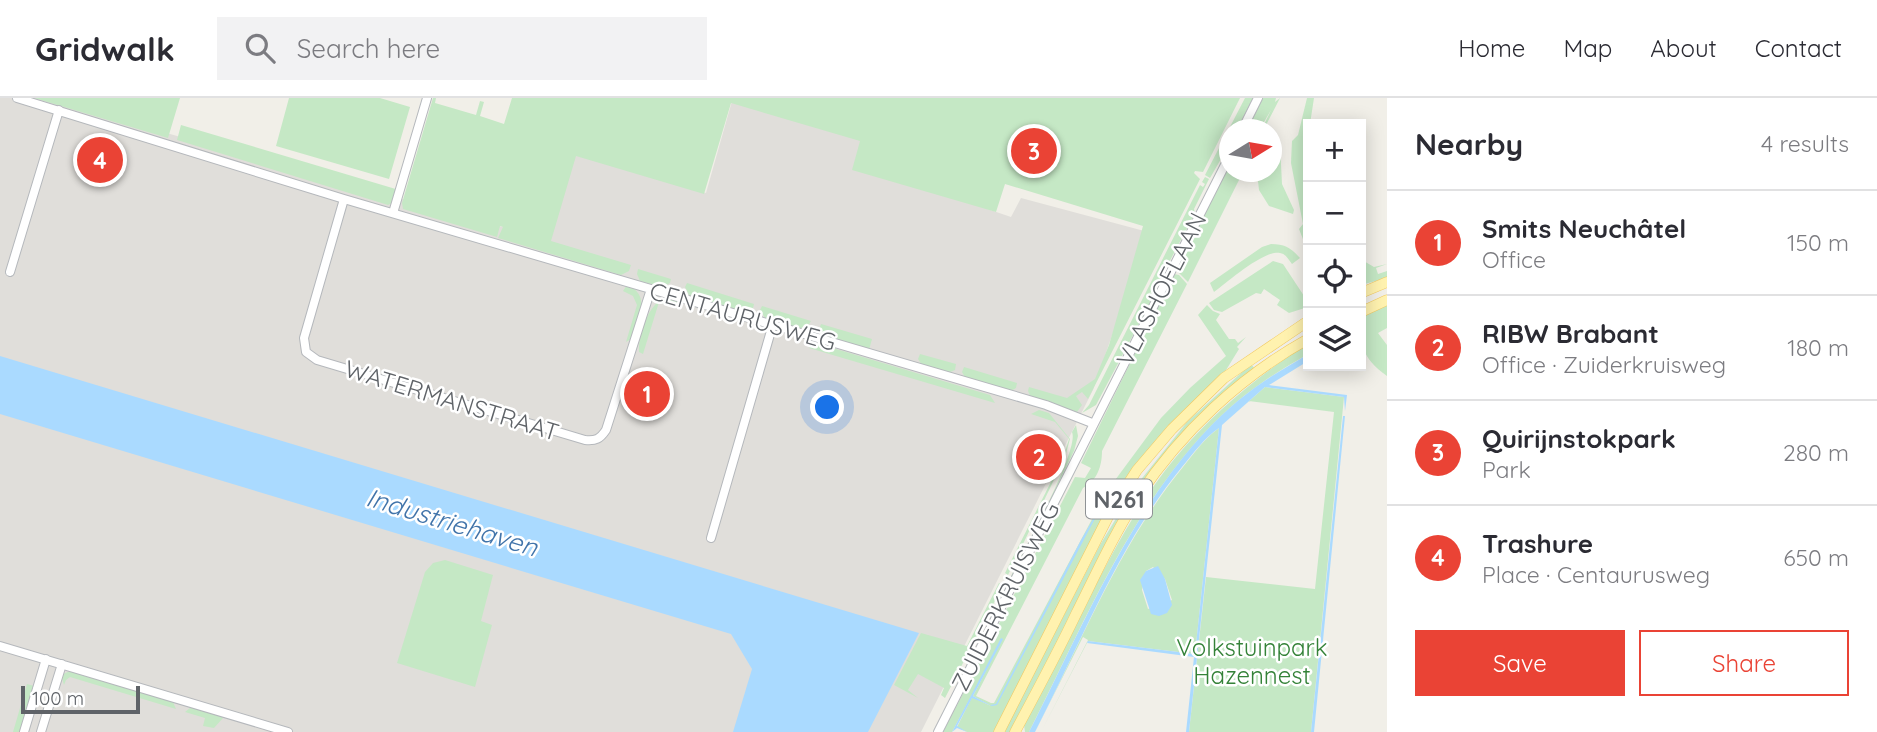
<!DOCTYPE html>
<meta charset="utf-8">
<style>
:root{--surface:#fff;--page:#f2f2f3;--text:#2b2b33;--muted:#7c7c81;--line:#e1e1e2;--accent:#ea4335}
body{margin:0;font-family:Quicksand,sans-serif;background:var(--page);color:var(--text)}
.controls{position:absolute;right:21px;top:21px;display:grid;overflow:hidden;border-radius:0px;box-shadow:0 4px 18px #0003}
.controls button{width:63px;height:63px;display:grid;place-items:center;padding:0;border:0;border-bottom:2px solid var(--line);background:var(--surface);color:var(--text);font:35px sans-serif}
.compass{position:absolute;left:1219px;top:21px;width:63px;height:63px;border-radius:50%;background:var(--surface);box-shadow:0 4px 18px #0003;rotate:79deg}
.scale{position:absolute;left:21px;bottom:18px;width:119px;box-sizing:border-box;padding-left:7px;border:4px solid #5f6368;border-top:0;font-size:19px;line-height:24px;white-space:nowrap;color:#5f6368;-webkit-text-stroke:5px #fff;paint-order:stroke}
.you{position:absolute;left:828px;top:310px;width:24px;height:24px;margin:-18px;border:5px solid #fff;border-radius:50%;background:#1a73e8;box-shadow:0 0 0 10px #1a73e833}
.badge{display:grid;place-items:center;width:46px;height:46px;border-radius:50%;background:var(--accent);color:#fff;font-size:23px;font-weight:700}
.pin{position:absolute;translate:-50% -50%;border:4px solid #fff;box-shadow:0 2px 7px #0006}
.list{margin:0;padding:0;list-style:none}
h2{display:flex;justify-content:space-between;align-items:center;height:91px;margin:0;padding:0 28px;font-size:30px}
h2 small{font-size:23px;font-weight:400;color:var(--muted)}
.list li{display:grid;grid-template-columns:46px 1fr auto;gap:21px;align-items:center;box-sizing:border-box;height:105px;padding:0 28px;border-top:2px solid var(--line)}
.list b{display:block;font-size:26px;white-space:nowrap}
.list p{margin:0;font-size:23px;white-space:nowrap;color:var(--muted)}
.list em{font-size:23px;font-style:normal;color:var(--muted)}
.actions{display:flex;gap:14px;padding:21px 28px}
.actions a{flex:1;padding:16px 0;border:2px solid var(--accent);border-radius:0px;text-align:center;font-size:24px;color:var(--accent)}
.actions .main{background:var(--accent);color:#fff}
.icon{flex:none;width:38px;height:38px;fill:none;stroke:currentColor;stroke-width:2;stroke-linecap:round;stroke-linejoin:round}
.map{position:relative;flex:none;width:1387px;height:634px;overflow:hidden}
header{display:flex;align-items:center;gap:42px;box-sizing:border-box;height:98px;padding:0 35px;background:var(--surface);border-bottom:2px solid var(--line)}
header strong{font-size:33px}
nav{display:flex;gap:38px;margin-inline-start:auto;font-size:24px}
.search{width:490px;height:63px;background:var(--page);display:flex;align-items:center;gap:18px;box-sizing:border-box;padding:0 24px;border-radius:0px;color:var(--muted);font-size:26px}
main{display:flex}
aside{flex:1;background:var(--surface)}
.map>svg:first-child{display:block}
.industrial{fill:#e0deda}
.green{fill:#c5e8c5;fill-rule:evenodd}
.water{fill:#aadaff}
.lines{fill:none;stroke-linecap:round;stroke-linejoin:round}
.minor-casing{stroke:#b5b8bc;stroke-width:10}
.major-casing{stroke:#f2c960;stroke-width:11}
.minor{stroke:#fff;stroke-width:8}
.major{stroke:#fff2af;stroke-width:10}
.labels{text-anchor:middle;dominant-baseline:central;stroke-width:5;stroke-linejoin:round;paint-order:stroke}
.shield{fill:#fff;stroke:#8f9295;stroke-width:2}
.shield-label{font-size:23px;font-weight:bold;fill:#5f6368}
.street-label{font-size:24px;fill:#5f6368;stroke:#fff}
.park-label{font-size:24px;fill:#348238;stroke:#fff}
.water-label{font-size:26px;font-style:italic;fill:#4174aa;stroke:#fff}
</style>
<header>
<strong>Gridwalk</strong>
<div class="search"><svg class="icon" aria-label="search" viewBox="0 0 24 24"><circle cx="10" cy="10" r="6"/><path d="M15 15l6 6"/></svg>Search here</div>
<nav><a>Home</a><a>Map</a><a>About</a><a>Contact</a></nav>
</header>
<main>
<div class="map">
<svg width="1387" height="634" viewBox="0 0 1387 634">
<rect width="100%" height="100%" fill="#f1efe8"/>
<!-- industrial -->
<path class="industrial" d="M0 0H41L546 141 570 53 706 95 732 3 864 40 958 101 1011 119 1021 100 1148 134 1093 292 921 634H857L889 563 0 263Z
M0 310 737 533 757 571 739 634H0Z"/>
<!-- green -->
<path class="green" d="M34 0H180L168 40Z
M289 0H380L410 9 389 81 276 48Z
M433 0H436L435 5 476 17 480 3 484 4 480 18 504 26 512 0H1240L1203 74 1195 73 1194 75 1200 81 1088 301 1082 294 1076 298 1082 307 1077 314 1031 300 1028 293 1029 289 1067 300 1095 281 1109 247 1143 128 1005 86 996 114 852 72 860 43 731 5 704 96 576 58 551 143 631 167 629 173 621 177 498 140 503 129 500 128 497 139 403 111 402 105Z
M1245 0H1253L1237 31 1230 32 1229 47 1210 80 1205 77Z
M1263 0H1276L1275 4 1280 0 1264 31H1262L1271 12 1260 31 1247 32Z
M1307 0H1314L1310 26H1308V154L1299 131 1303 126 1291 65 1292 43 1298 37Z
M181 27 399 92 394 104 388 107 177 42Z
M1275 42 1280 47 1282 86 1294 112 1293 116 1269 108 1259 92 1257 74H1272V43Z
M1229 66 1230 74H1239L1236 80 1243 74 1188 184 1176 172Z
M1205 79 1209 81 1194 111 1195 115 1153 195 1149 194 1152 196 1150 205 1096 307 1082 315 1089 307 1200 87 1203 89 1205 86 1202 84Z
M1271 146C1285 146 1291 150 1300 160L1292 166C1288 161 1286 156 1280 155 1263 152 1228 184 1214 194L1210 185 1262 149Z
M1361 154 1362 162 1374 169 1387 166 1376 170 1378 176 1387 173V180L1361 187Z
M1273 163 1283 166 1308 204V209L1289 215 1277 207 1280 202 1264 191 1261 196 1256 195 1222 214 1214 212 1209 205Z
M638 171 671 181 670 185 663 189 640 183 637 176Z
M1174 176 1179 177 1187 186 1102 353C1102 368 1097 383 1083 390L976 598 991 605H994L1107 393 1161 320 1190 290 1226 258 1198 217 1207 207 1213 213 1220 216 1216 222 1229 241H1235L1238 245 1246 239 1237 249 1239 251 1223 277 1136 372 994 634H967L957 629 972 599 991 608 973 598 1002 541 952 634H943L1075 379 1085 380 1091 370 1081 365Z
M687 185 754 206 753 210 745 214 689 197 685 189Z
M627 187C652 197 638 221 633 240L626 244 637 207 633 198 623 193Z
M665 200 680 203V211L659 204 643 256 639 254C638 239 648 205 665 200Z
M1387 207V230L1378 235 1387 247V278C1361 259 1361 248 1361 218Z
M762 208 811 223 805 232 765 220 760 212Z
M821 226 872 241 869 252 822 237 819 232Z
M816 245 990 297 995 305 809 250Z
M1308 245V256C1293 265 1277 274 1263 284 1150 361 1089 516 1029 634H1025L1024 627C1045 586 1066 545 1087 504 1113 454 1139 403 1176 359 1214 314 1259 277 1308 245Z
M920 256 956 266 955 272 948 275 922 267 918 261Z
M1251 266 1255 271 1159 366 1011 634H1004L1100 447 1135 389 1187 324Z
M964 269 1017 285 1016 290 1009 294 966 281 962 274Z
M1265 289 1344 299 1311 634H1189L1206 479 1315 491 1334 314 1249 303 1222 327Z
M1039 312 1049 315 1070 341 1065 359 1008 477 1005 475 1063 360 1069 341 1055 324 1031 316Z
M1076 327 1078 338 1074 353 1014 477 1011 478C1022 456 1080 351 1072 334Z
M1219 330 1195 556 1088 543 1041 634 1088 542 1083 539 1035 634C1081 545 1119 447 1183 369 1194 355 1205 340 1219 330ZM1153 469 1165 481 1172 502 1148 511 1142 492 1146 473Z
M445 462 493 477 481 523 492 527 475 589 397 565 425 474 433 465Z
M999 485 1003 487 945 600 941 597 944 590 918 576 908 592 918 600 894 587 921 535 967 548Z
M70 573 173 604 176 611 70 579 66 582 64 587 61 577Z
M27 586 34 588 21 634H13Z
M191 609 222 619 223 620 214 630 203 628 205 620 185 614Z"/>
<!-- water -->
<path class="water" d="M1308 256V263L1269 287 1347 297 1345 313 1344 299 1265 289 1222 327 1189 634H1186L1194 559 1087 545 1088 543 1195 556 1219 330C1204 340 1193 356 1182 369 1118 447 1081 545 1035 634H1029C1089 517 1151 359 1263 284 1277 274 1293 266 1308 256Z
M0 258 919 535 868 634H733L752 571 731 536 0 316Z
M1343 318H1345L1314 634H1311Z
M1110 392 997 607 992 608 972 600 957 628 967 634 957 630 952 634 1001 540 1003 541 973 598 990 607 996 606 1081 442Z
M1158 468 1165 481 1172 507 1167 515 1159 518 1151 516 1140 482 1146 473Z"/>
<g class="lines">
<defs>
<path id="minor" d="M17 0 344 101 1046 307 1092 325
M1242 32 1258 0
M344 101 304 240 306 254 317 262 585 342C596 343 600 341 606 332L651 191
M393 115 427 0
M10 174 59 12
M711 440 773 226
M0 548 288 634
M24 634 46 561
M41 634 62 566
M938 634 1230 57"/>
<path id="major" d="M1361 195 1387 184
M1361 214 1387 202
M999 634 1113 409 1137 372 1172 331 1224 280 1308 223
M1015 634C1036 595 1057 556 1076 516 1096 476 1114 436 1138 399 1181 334 1240 279 1308 241"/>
</defs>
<!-- minor casing -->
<use href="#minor" class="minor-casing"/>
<!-- major casing -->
<use href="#major" class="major-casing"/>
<!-- minor -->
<use href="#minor" class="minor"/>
<!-- major -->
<use href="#major" class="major"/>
</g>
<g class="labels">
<!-- shield labels -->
<rect class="shield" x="1086" y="381.5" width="66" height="39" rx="5"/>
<g class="shield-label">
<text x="1119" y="401">N261</text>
</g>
<!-- street labels -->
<g class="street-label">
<text transform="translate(1161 191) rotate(-63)">VLASHOFLAAN</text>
<text transform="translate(743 218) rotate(16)">CENTAURUSWEG</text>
<text transform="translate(452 302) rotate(17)">WATERMANSTRAAT</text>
<text transform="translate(1005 498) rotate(-63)">ZUIDERKRUISWEG</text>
</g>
<!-- park labels -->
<g class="park-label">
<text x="1252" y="549">Volkstuinpark<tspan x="1252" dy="28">Hazennest</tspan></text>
</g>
<!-- water labels -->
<g class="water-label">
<text transform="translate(452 424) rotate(17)">Industriehaven</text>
</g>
</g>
</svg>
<div class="controls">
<button>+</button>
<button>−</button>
<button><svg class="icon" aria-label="locate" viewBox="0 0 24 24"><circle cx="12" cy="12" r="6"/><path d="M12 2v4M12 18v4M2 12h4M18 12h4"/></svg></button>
<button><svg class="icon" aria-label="layers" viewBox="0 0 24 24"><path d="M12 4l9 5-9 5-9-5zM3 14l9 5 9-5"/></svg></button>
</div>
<svg class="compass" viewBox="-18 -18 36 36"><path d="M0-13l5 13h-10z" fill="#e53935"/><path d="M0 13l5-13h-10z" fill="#7c7c81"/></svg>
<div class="scale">100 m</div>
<div class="you"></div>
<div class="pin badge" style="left:647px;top:296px">1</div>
<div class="pin badge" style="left:1039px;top:359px">2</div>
<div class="pin badge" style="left:1034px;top:53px">3</div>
<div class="pin badge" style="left:100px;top:62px">4</div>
</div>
<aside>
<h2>Nearby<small>4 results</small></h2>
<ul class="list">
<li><span class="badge">1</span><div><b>Smits Neuchâtel</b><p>Office</p></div><em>150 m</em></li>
<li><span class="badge">2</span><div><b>RIBW Brabant</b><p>Office · Zuiderkruisweg</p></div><em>180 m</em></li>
<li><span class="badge">3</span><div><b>Quirijnstokpark</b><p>Park</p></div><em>280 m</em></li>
<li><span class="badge">4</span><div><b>Trashure</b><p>Place · Centaurusweg</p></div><em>650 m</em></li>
</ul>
<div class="actions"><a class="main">Save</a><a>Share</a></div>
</aside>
</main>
